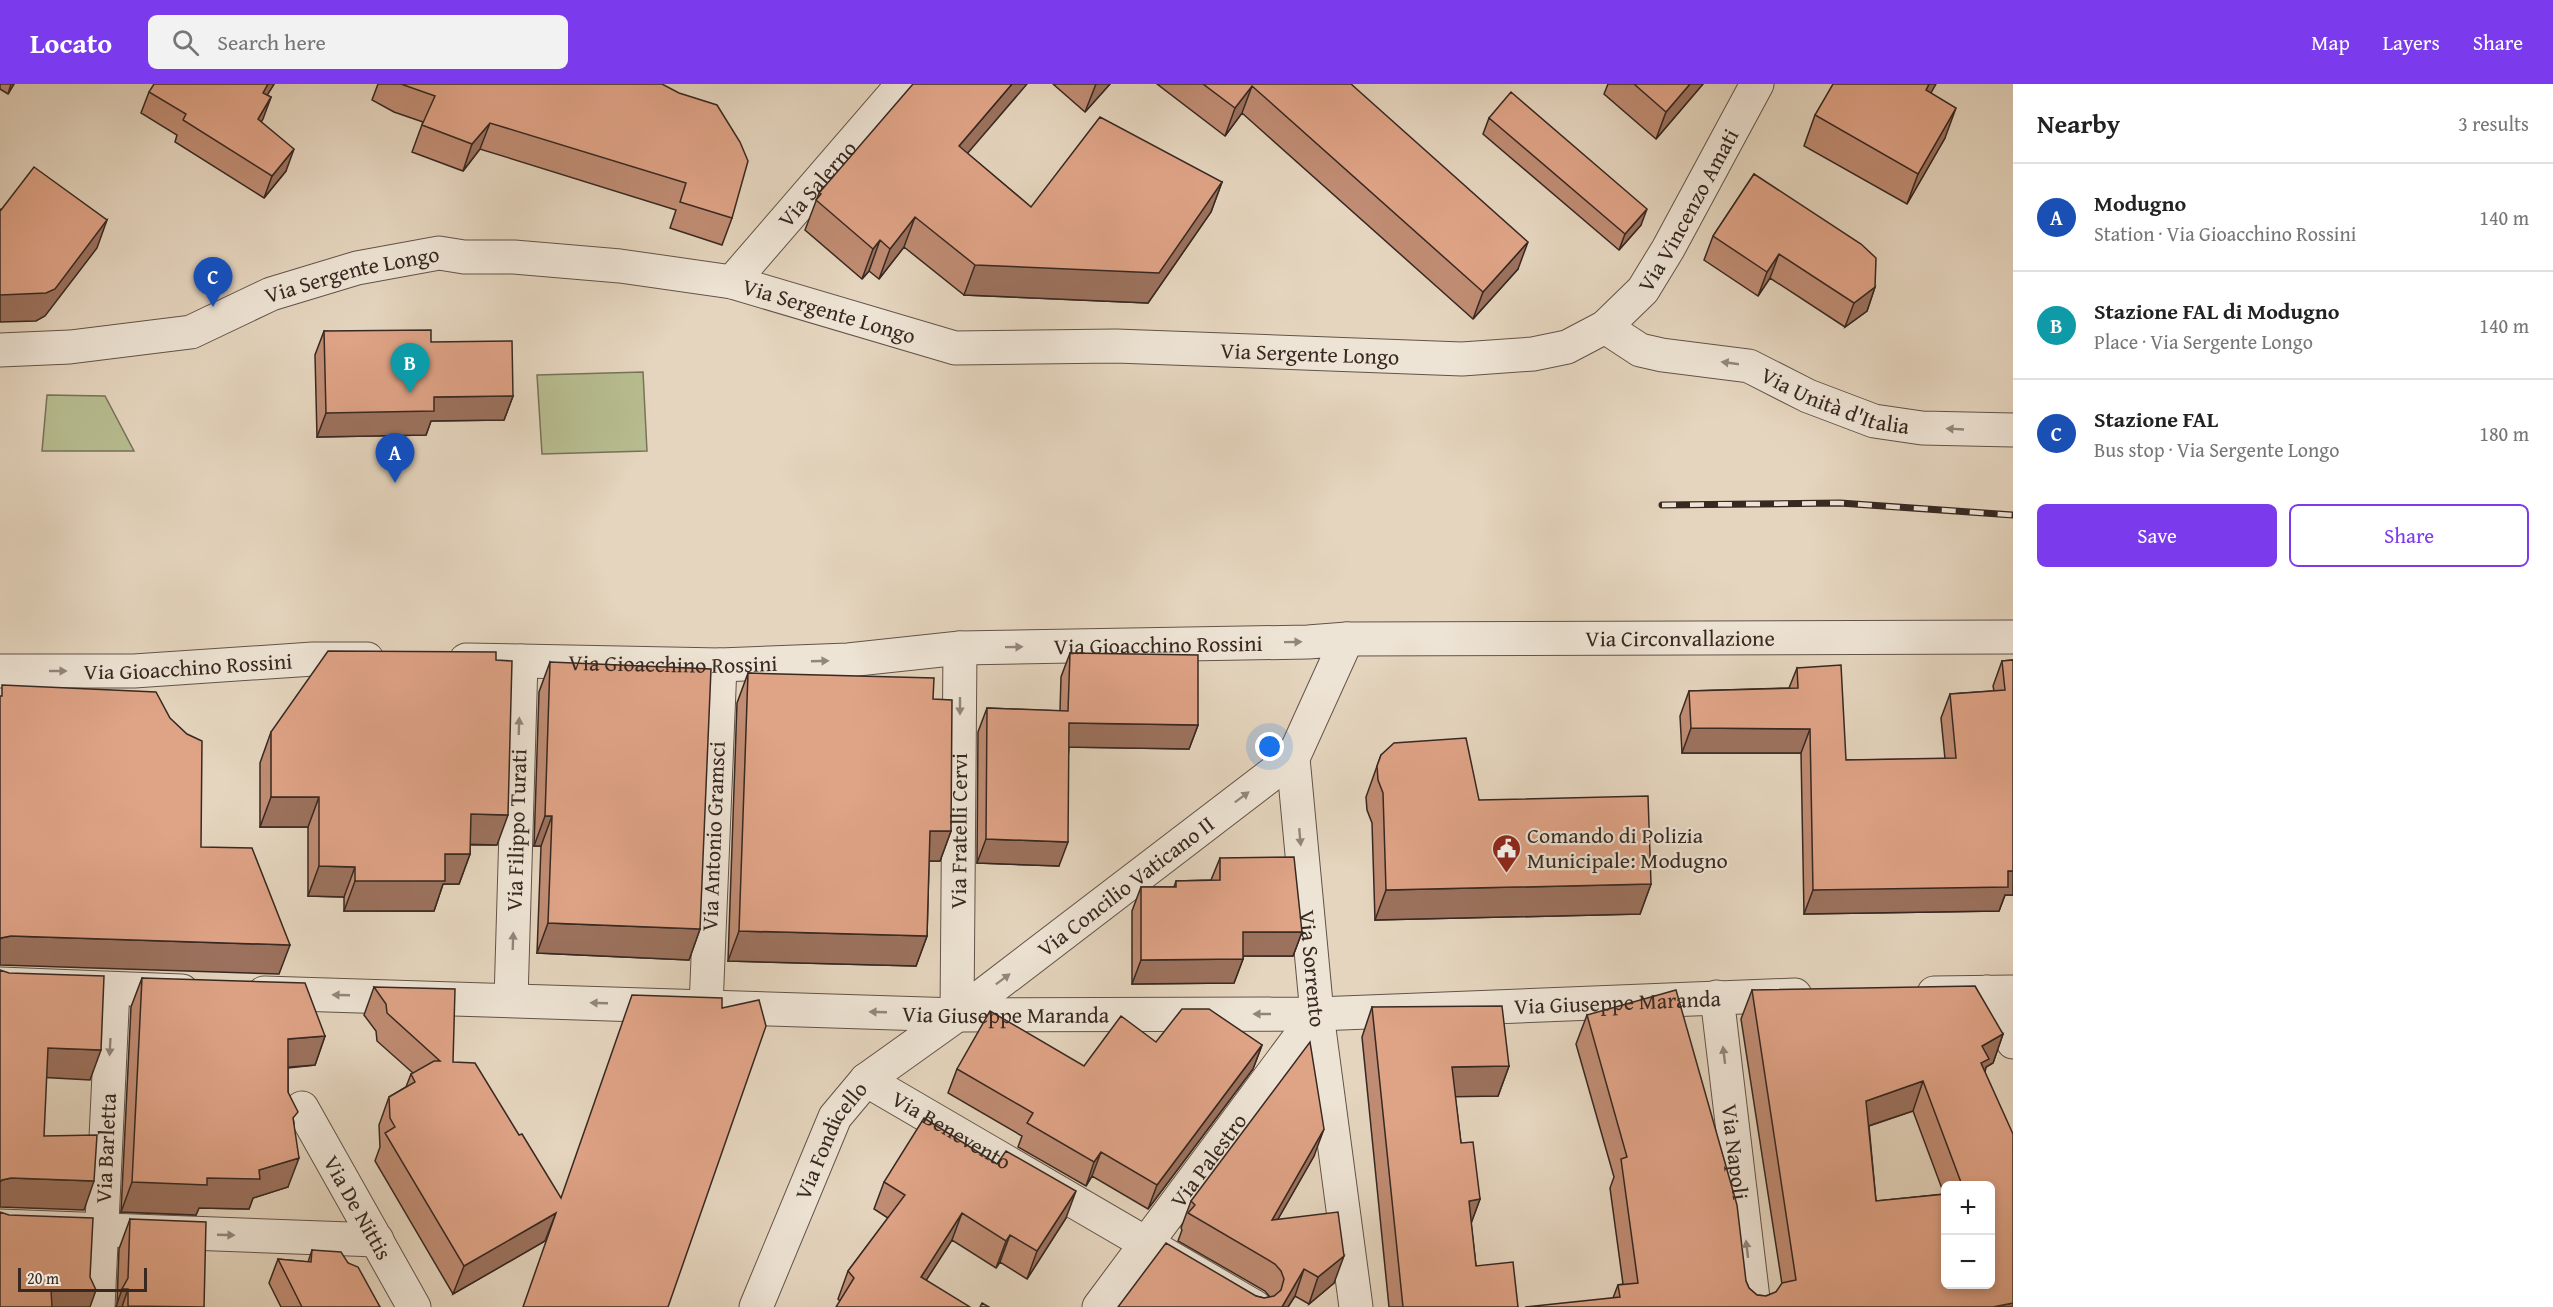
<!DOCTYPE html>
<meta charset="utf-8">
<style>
:root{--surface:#fff;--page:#f2f2f2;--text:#222;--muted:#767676;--line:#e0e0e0;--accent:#7c3aed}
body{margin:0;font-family:"Gentium Book Plus",serif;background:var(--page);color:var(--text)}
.controls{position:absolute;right:18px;bottom:18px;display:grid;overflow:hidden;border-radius:9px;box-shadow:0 3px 9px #0003}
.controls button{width:54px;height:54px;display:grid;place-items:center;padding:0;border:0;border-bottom:2px solid var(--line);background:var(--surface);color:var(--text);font:30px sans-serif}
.scale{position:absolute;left:18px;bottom:15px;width:129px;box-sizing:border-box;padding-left:6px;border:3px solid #372822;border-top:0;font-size:16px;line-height:21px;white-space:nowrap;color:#372822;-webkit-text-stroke:4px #eee4d5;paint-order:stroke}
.you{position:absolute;left:1270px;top:663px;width:21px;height:21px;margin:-15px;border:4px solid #fff;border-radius:50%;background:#1a73e8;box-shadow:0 0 0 9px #1a73e833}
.badge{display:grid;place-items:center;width:39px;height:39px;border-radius:50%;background:var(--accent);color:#fff;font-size:20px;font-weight:700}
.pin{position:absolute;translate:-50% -50px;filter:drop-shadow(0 2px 3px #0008)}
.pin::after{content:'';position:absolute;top:32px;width:21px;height:18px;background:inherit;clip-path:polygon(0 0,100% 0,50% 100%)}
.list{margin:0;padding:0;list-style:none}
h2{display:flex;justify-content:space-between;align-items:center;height:78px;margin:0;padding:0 24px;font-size:26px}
h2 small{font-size:20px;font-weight:400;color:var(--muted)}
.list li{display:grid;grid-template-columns:39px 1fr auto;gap:18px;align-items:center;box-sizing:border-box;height:108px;padding:0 24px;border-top:2px solid var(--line)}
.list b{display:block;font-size:22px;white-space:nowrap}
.list p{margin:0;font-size:20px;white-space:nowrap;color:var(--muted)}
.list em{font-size:20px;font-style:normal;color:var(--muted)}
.actions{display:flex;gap:12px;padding:18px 24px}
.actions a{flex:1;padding:14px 0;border:2px solid var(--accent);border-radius:9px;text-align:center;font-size:21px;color:var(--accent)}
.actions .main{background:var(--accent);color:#fff}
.icon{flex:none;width:33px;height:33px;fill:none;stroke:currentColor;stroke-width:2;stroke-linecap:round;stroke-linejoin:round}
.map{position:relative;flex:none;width:2013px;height:1223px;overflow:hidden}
header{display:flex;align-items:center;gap:36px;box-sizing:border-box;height:84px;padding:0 30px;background:var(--accent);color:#fff}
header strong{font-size:28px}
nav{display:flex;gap:33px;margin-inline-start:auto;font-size:21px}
.search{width:420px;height:54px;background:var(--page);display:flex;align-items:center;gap:15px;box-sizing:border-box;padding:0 21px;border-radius:9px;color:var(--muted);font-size:22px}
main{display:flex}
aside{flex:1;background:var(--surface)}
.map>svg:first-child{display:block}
.green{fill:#b7bd90;stroke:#777259;stroke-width:1.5}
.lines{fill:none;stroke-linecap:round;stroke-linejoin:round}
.minor-casing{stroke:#625349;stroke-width:35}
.tertiary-casing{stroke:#625349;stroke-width:35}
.minor{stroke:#eee4d5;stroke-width:33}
.tertiary{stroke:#eee4d5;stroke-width:33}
.rail-casing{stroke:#372822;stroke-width:7}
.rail{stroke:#eee4d5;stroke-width:4.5;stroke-dasharray:14;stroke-linecap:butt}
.wall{fill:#c08c73;stroke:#372822;stroke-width:1.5;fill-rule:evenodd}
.shaded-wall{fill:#9c725e;stroke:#372822;stroke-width:1.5}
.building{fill:#dfa386;stroke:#372822;stroke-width:1.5;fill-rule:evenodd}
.oneway{fill:#92867c}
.labels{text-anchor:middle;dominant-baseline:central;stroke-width:4.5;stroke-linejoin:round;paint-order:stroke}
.street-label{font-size:22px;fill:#372822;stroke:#eee4d5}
.poi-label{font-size:22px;fill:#372822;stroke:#eee4d5;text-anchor:start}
</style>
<header>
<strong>Locato</strong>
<div class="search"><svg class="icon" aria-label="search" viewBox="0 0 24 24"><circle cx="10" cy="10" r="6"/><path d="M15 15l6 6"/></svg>Search here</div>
<nav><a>Map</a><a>Layers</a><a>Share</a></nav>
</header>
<main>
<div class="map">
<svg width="2013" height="1223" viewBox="0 0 2013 1223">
<rect width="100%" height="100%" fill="#e5d5be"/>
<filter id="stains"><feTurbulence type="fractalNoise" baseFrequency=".00333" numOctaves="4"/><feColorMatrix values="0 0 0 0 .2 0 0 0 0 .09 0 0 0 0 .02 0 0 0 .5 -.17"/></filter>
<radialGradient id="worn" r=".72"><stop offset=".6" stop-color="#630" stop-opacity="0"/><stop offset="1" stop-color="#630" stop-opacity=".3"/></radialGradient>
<!-- green -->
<path class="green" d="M643 288 647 367 542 370 537 291Z
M47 311 105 312 134 367H42Z"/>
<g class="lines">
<defs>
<g id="minor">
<path id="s1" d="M732 198 903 0"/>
<path id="s2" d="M1605 243 1640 266 1662 271 1749 282 1808 312 1874 337 1922 344 2013 346"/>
<path id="s3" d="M0 266 70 263 191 248 271 210 357 184 439 169 464 173H514L620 182 732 198 955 264 1116 262 1462 275 1533 270 1567 263 1605 243 1643 206 1668 165 1757 0"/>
<path id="s4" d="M466 576 720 581 848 576 960 564 1308 558 1347 555 1293 674 1317 930 1356 1223"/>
<path id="s5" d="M0 587H134L313 575H367"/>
<path d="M0 900 182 907"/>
<path d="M1987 908 2013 958"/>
<path id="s6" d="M264 909 957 931 1317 930 1795 911"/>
<path d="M1934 909 2013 908"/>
<path id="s7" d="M1717 913 1754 1223"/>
<path id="s8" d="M511 916 521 577"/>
<path id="s9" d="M706 923 720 581"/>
<path id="s10" d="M957 931 960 564"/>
<path id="s11" d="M866 996 1255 1223"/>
<path id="s12" d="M302 1024 414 1223"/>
<path d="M0 1142 377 1156"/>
<path id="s13" d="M98 1223 113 905"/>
<path id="s14" d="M756 1223 835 1033 866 996 957 931 1293 674"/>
<path id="s15" d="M1099 1223 1317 930"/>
</g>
<g id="tertiary">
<path id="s16" d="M1347 555 2013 553"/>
</g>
</defs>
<!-- minor casing -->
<use href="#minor" class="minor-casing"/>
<!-- tertiary casing -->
<use href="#tertiary" class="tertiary-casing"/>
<!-- minor -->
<use href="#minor" class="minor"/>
<!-- tertiary -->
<use href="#tertiary" class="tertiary"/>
<defs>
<path id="rail" d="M1662 421 1840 419 2013 431"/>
</defs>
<!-- rail casing -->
<use href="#rail" class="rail-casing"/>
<!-- rail -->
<use href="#rail" class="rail"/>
</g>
<!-- wall -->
<path class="wall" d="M0 0H14L8 10 0 5Z
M274 0 267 11 271 13 261 38 286 87 264 114 175 58 177 51 141 29 149 8Z
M378 0H662L732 134 722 161 670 144 676 126 480 65 463 87 412 68 423 38 394 28 372 16Z
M1053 0H1110L1085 28Z
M1157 0H1351L1518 185 1473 235 1242 29 1225 52Z
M1608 0H1703L1656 55 1604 10Z
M1930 9 1945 54 1907 120 1804 62 1815 31Z
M1489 34 1641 141 1619 166 1483 50Z
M967 69 1031 123 1222 98 1211 128 1148 219 964 211 904 163 879 195 869 187 862 195 805 146 819 109Z
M1754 90 1875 203 1867 227 1845 243 1770 194 1758 212 1704 176 1713 152Z
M324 247 431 258 513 312 504 336 431 337 426 351 317 353 315 271Z
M1070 569 1198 641 1189 665 1069 663 1059 782 977 779 978 648 987 624 1060 627 1061 593Z
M2013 576V811H2005L1999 827 1804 830 1801 669H1682L1680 632 1689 607 1789 604 1797 584 1846 676 1945 675 1941 634 1950 610 1994 607 1993 602 2002 577Z
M550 578 700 845 689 876 537 869 541 762H534L539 608Z
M748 589 933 615 951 747 940 777H929L927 852 916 882 728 877 737 619Z
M271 648 497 761H470V770L459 800H443L434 827H344V813L308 812V743H260V679Z
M1381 671 1479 716 1651 800 1640 830 1375 836 1372 739 1367 726 1366 713Z
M1220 774 1302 848 1293 872H1243V875L1234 899 1132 900V827L1141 803H1174L1176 797 1211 796Z
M142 894 325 952 315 981 288 984V1008L294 1039 288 1103 253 1114 249 1125 199 1124 196 1131 121 1128 131 923Z
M374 903 453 978 545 1157 453 1210 375 1077 380 1063 379 1041 389 1013 406 1003 411 990 413 989 377 957 376 947 364 931Z
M1752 906 2003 950 1993 979 1986 983 1985 988 2013 1223 1613 1214 1618 1201 1623 1200 1610 1104 1614 1093 1576 960 1587 931 1746 1197 1749 1204 1757 1211 1766 1212 1776 1208 1782 1200 1741 935ZM1913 1027 1944 1110 1876 1117 1869 1042ZM1946 1101H1990L1946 1200Z
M1372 923 1509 982 1498 1012H1455L1461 1059 1480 1115 1471 1139 1476 1182 1518 1223H1389L1362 953Z
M1156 958 1262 961 1253 985 1148 1125 1092 1092 1086 1102 1018 1063 1022 1052 948 1009 957 985 1084 982Z
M1314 1072 1278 1135 1334 1199 1309 1220 1295 1212 1288 1223 1256 1212 1264 1214 1270 1213 1265 1207 1178 1157 1182 1146 1181 1144 1191 1117Z
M884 1098 1066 1134 1027 1195 1000 1178 996 1184 952 1156 926 1196 840 1217 838 1215 848 1187 888 1134 874 1125Z
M130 1135 204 1223H116L117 1220 119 1165Z
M312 1166 348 1179 380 1223H281L269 1199 278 1175 308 1178Z"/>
<!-- shaded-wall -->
<path class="shaded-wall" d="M11 0H14L8 10Z
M268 0H274L255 31 263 9Z
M1012 0H1027L948 92 959 62Z
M1096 0H1110L1085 28Z
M1690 0H1703L1656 55 1666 28Z
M1929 0H1936L1915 37 1926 6Z
M1252 2 1242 29 1225 52 1235 24Z
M271 13 263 35 250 57 258 35Z
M1956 24 1945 54 1907 120 1918 90Z
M490 39 480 65 463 87 472 60Z
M294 65 286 87 264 114 272 92Z
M1222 98 1211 128 1148 219 964 211 975 181Z
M1647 125 1641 141 1619 166 1625 150Z
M915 133 904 163 879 195 890 165Z
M107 136 97 164 45 232 36 237 0 238V211Z
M880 156 869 187 862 195 873 165Z
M1528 158 1518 185 1473 235 1483 208Z
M1779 170 1770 194 1758 212 1767 188Z
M1875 203 1867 227 1845 243 1854 219Z
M513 312 504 336 431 337 426 351 317 353 326 329 434 313Z
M1069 639 1198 641 1189 665 1061 663Z
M1691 644 1810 645 1801 669H1682Z
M271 713H319L308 743H260Z
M471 730 508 731 497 761 460 760Z
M545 732H552L541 762H534Z
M930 747H951L940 777H919Z
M986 755 1068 758 1059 782 977 779Z
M445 770H470L459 800H443L434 827H344L355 797Z
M319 782 355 783 344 813 308 812Z
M2008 787H2013V811H2005L1999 827 1804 830 1813 806Z
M1651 800 1640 830 1375 836 1386 806Z
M548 839 700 845 689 876 537 869Z
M739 847 927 852 916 882 728 877Z
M1243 848H1302L1293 872H1234Z
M11 852 290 861 279 890 0 881V856L1 854Z
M1243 875 1234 899 1132 900 1141 876Z
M2003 950 1993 979 1986 983 1979 1004 1982 962Z
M325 952 315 981 278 984 288 955Z
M1262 961 1253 985 1148 1125 1157 1101Z
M48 964 101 966 90 996 37 993Z
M1509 982 1498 1012 1441 1013 1452 983Z
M1923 997 1913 1027 1856 1046 1866 1017Z
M1324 1045 1314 1072 1262 1163 1272 1136Z
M1101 1068 1092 1092 1086 1102 1094 1078Z
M299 1074 288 1103 253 1114 249 1125 199 1124 196 1131 121 1128 132 1098 207 1094 259 1086Z
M11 1094 94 1097 84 1126 0 1123V1098L2 1096Z
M1076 1107 1066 1134 1027 1195 1037 1167Z
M1480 1115 1469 1145V1117Z
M556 1129 545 1157 453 1210 464 1182Z
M962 1129 952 1156 911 1220 921 1193Z
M1010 1151 1000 1178 996 1184 1006 1157Z
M1344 1172 1334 1199 1309 1220 1318 1193Z
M1304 1185 1295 1212 1288 1223H1282Z
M122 1205H128L122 1223H116Z
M51 1206H96L90 1223H45Z
M2013 1219V1223H1993Z"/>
<!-- building -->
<path class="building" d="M154 0H268L263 9 271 13 258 35 294 65 272 92 183 36 186 30 149 8Z
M401 0H662L679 9 717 21 740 58 748 77 732 134 680 118 686 99 490 39 472 60 422 41 435 12Z
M913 0H1012L959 62 1031 123 1100 33 1222 98 1159 189 975 181 915 133 890 165 880 156 873 165 816 116 821 110 819 109Z
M1203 0H1351L1528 158 1483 208 1252 2 1235 24Z
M1634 0H1690L1666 28Z
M1833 0H1929L1926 6 1956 24 1918 90 1815 31Z
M1511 8 1647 125 1625 150 1489 34Z
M34 83 107 136 55 205 46 209 0 211V125L1 126Z
M1754 90 1861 160 1876 174 1875 203 1854 219 1779 170 1767 188 1713 152Z
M431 246V258L512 257 513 312 434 313V327L326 329 324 247Z
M328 567 496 568V576L512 577 508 731 471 730 470 770H445V797H355V783L319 782V713H271V648Z
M1070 569 1198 571V641L1069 639 1068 758 986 755 987 624 1068 627Z
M2013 576V787H2008V803L1813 806 1810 645 1691 644 1689 607 1798 604 1797 584 1841 581 1846 676 1956 674 1950 610 2005 606 2002 577Z
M550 578 711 585 700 845 548 839 552 732H545Z
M748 589 934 594 933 615 952 616 951 747H930L927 852 739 847Z
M2 601 156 608 170 634 187 650 202 657 201 763 252 764 290 861 11 852 1 854 0 856V612H2Z
M1466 654 1479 716 1648 712 1651 800 1386 806 1383 709 1378 696 1377 682 1381 671 1394 659Z
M1294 773 1302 848H1243V875L1141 876V803H1176V797L1220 796V774Z
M0 886 9 889 104 892 101 966 48 964 44 1052 97 1051 94 1097 11 1094 2 1096 0 1098Z
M142 894 305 899 325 952 288 955V1008L298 1028 293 1034 299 1074 259 1086 260 1095 207 1094V1101L132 1098Z
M1975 902 2003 950 1982 962 1989 975 1981 979 2013 1050V1219L1993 1223H1525L1620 1213 1618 1201 1638 1199 1621 1075 1627 1073 1587 931 1676 906 1737 1121 1746 1197 1749 1204 1757 1211 1766 1212 1776 1208 1782 1199 1796 1196 1752 906ZM1923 997 1962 1101H1990V1200H1946V1110L1876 1117 1866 1017Z
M374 903 455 905 453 978 475 979 519 1051 522 1050 561 1114 632 911 722 914V924L759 916 766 942 668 1223H523L556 1129 464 1182 385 1049 395 1043 390 1034 389 1013 415 998 411 990 434 977H440L387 929 386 920Z
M1502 922 1509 982 1452 983 1461 1059 1473 1058 1480 1115 1469 1117 1476 1182 1513 1178 1518 1223H1403L1372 923Z
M1182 925H1209L1262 961 1157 1101 1101 1068 1094 1078 1027 1039 1033 1029 957 985 990 927 1084 982 1121 932 1156 958Z
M1310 958 1324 1045 1272 1136 1338 1128 1344 1172 1318 1193 1304 1185 1282 1223H1118L1166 1159 1256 1212 1264 1214 1274 1212 1281 1206 1284 1195 1281 1187 1275 1180 1188 1129 1195 1121 1191 1117Z
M924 1034 997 1080 1006 1067 1076 1107 1037 1167 1010 1151 1006 1157 962 1129 921 1193 970 1223H836L854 1194 848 1187 905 1111 884 1098Z
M0 1128 9 1131 93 1134 90 1193 96 1206H51L52 1223H0Z
M130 1135 206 1138 204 1223 128 1222V1205H122L128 1194Z
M312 1166 341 1168 348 1179 358 1183 380 1223H302L278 1175 311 1178Z
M982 1219 989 1223H980Z"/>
<!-- one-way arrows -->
<defs><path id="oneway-solid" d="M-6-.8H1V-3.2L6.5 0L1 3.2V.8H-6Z" transform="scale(1.5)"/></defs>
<g class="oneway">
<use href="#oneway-solid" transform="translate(1730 279) rotate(-172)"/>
<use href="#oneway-solid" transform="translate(1955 345) rotate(-177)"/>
<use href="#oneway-solid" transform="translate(1293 558) rotate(-1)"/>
<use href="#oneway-solid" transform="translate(1014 563) rotate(-1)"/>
<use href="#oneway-solid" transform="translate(820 577) rotate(-2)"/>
<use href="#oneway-solid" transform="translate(58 587)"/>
<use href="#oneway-solid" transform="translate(960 622) rotate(90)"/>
<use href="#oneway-solid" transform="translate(519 642) rotate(-88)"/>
<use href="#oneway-solid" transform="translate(1242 713) rotate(-37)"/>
<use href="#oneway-solid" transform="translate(1300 753) rotate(85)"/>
<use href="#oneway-solid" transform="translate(513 857) rotate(-88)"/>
<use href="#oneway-solid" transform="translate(1003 895) rotate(-37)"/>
<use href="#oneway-solid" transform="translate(341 911) rotate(-178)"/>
<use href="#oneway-solid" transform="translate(599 919) rotate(-178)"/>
<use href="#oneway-solid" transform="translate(878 928) rotate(-178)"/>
<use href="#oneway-solid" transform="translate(1262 930) rotate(-180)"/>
<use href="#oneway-solid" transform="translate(110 963) rotate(93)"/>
<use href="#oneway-solid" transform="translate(1724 971) rotate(-97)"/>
<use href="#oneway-solid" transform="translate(226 1151) rotate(2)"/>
<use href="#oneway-solid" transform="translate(1747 1165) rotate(-97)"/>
</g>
<!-- icons -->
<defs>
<symbol id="civic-pin" viewBox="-11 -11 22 30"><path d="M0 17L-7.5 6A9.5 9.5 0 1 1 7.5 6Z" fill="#8f2418" stroke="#eee4d5"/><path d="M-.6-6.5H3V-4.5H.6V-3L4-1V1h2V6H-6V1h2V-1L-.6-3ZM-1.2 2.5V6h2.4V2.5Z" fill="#fff"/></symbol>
</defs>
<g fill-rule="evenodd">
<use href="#civic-pin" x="1490" y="748" width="33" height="45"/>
</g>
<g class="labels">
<!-- street labels -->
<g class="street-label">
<text stroke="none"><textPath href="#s1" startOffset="130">Via Salerno</textPath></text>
<text stroke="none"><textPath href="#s3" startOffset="1782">Via Vincenzo Amati</textPath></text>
<text stroke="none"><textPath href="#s3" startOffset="364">Via Sergente Longo</textPath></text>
<text stroke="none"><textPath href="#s3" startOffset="850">Via Sergente Longo</textPath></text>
<text stroke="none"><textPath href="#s3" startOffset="1336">Via Sergente Longo</textPath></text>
<text stroke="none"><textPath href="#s2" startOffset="246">Via Unità d'Italia</textPath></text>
<text stroke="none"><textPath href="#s16" startOffset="333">Via Circonvallazione</textPath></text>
<text stroke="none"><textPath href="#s4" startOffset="693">Via Gioacchino Rossini</textPath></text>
<text stroke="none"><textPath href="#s4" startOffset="207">Via Gioacchino Rossini</textPath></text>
<text stroke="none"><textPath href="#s5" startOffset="188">Via Gioacchino Rossini</textPath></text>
<text stroke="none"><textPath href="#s8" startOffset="170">Via Filippo Turati</textPath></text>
<text stroke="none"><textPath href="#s10" startOffset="184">Via Fratelli Cervi</textPath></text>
<text stroke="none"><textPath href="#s9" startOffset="171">Via Antonio Gramsci</textPath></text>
<text stroke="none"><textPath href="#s14" startOffset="578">Via Concilio Vaticano II</textPath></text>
<text stroke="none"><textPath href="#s4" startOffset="1224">Via Sorrento</textPath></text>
<text stroke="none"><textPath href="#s6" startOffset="1354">Via Giuseppe Maranda</textPath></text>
<text stroke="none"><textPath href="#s6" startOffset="742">Via Giuseppe Maranda</textPath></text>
<text stroke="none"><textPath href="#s11" startOffset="99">Via Benevento</textPath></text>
<text stroke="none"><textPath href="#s14" startOffset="183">Via Fondicello</textPath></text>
<text stroke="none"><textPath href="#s13" startOffset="159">Via Barletta</textPath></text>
<text stroke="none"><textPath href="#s7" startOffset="156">Via Napoli</textPath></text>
<text stroke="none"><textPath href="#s15" startOffset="183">Via Palestro</textPath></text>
<text stroke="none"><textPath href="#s12" startOffset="114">Via De Nittis</textPath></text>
</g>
<!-- poi labels -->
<g class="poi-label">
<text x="1527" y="751">Comando di Polizia<tspan x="1527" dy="25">Municipale: Modugno</tspan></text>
</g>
</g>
<rect width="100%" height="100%" filter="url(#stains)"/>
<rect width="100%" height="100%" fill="url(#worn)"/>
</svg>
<div class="controls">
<button>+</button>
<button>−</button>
</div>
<div class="scale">20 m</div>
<div class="you"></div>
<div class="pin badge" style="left:395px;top:399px;background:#1a4fb4">A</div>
<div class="pin badge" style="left:410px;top:309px;background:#0f9aa8">B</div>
<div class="pin badge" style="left:213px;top:223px;background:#1a4fb4">C</div>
</div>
<aside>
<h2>Nearby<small>3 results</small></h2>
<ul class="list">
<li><span class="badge" style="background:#1a4fb4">A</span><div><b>Modugno</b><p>Station · Via Gioacchino Rossini</p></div><em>140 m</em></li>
<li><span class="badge" style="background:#0f9aa8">B</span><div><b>Stazione FAL di Modugno</b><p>Place · Via Sergente Longo</p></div><em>140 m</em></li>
<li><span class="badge" style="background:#1a4fb4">C</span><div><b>Stazione FAL</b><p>Bus stop · Via Sergente Longo</p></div><em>180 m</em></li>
</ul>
<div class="actions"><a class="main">Save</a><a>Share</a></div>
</aside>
</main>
